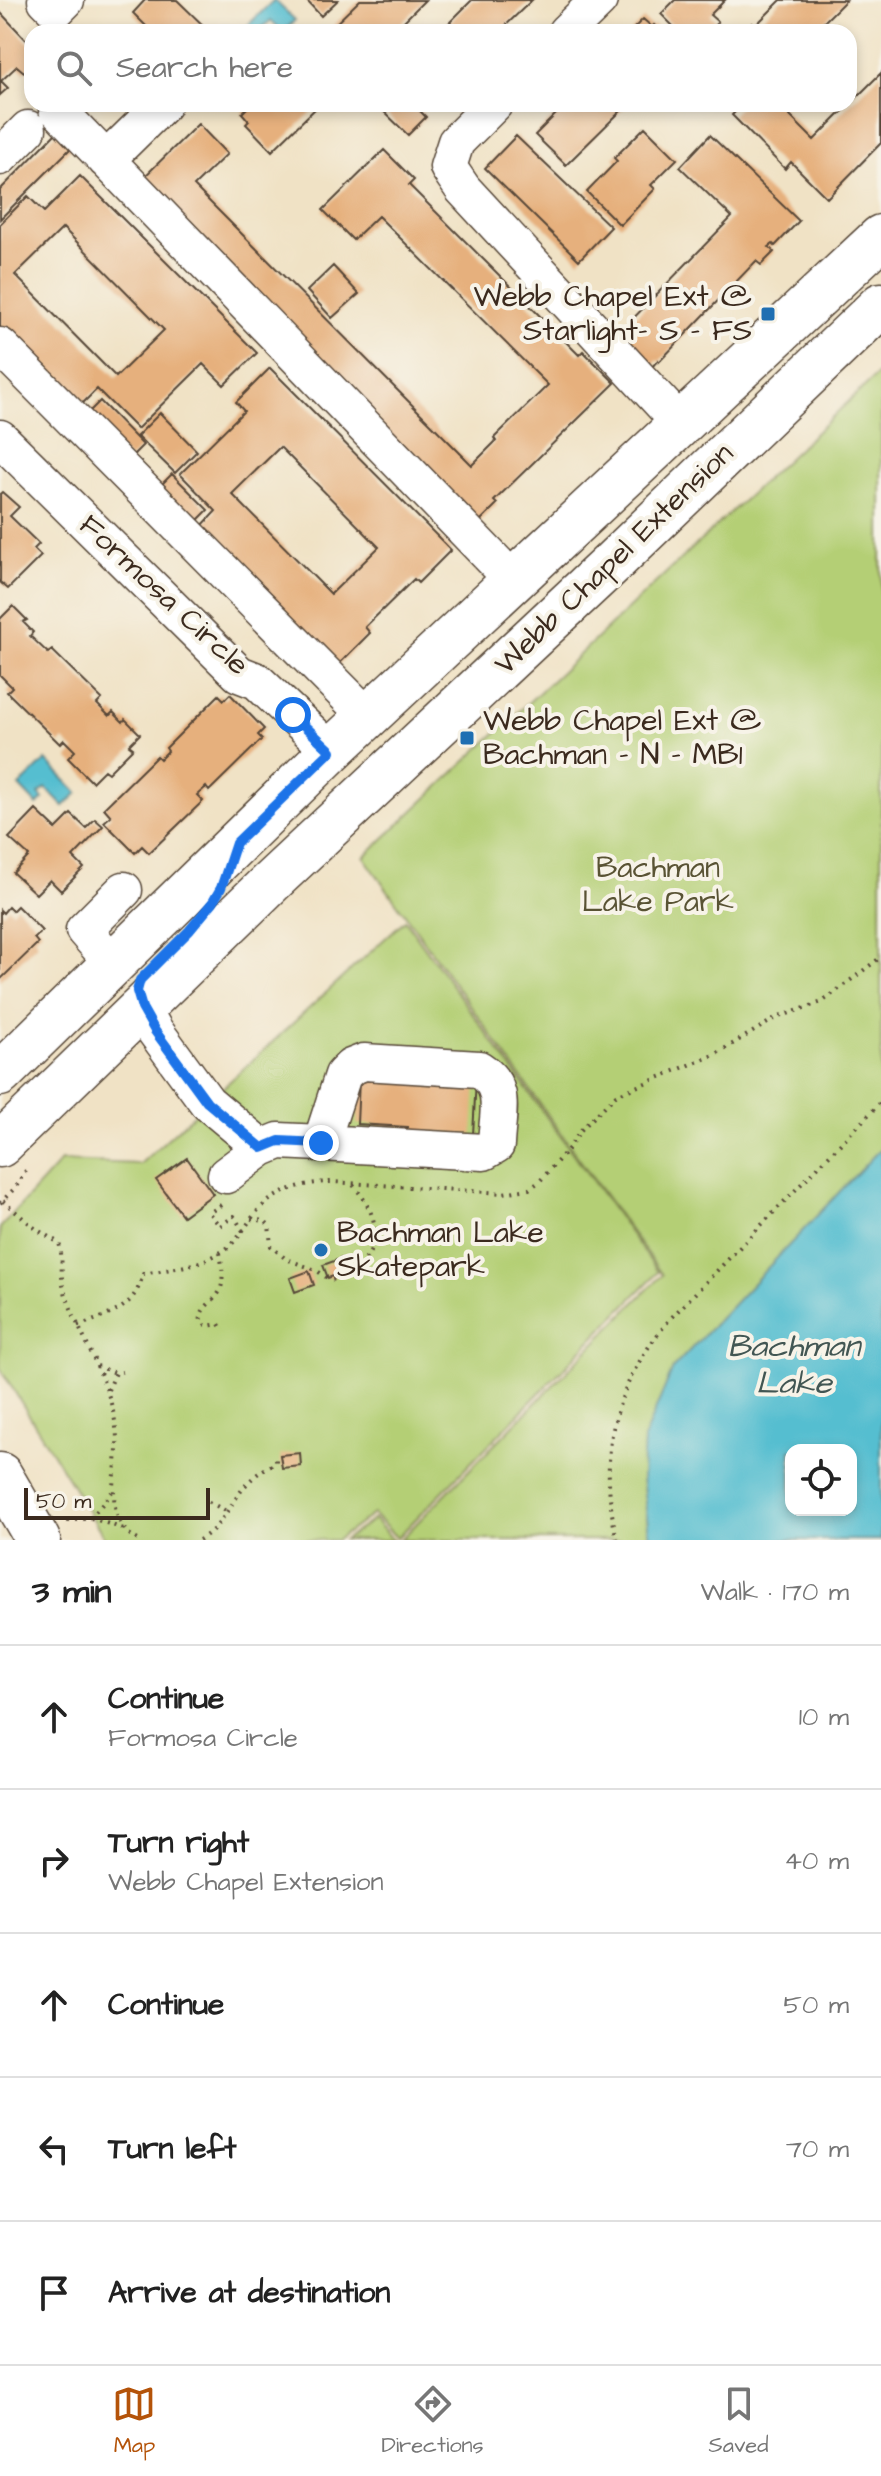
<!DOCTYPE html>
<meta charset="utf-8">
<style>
:root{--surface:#fff;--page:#f6f6f6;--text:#222;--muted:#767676;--line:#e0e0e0;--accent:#b45309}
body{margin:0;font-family:"Architects Daughter",sans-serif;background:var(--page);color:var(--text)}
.controls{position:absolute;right:24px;bottom:24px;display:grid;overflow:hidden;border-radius:16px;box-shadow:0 4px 12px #0003}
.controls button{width:72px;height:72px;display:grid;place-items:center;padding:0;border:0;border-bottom:2px solid var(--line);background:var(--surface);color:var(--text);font:40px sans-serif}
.scale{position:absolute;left:24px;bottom:20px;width:186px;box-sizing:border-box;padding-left:8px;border:4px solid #3b2a1e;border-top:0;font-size:22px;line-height:28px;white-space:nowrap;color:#3b2a1e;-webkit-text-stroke:6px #f7f3e8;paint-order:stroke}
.stop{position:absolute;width:24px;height:24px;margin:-18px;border:6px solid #1a73e8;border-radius:50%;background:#fff}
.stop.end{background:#1a73e8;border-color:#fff;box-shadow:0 2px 8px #0008}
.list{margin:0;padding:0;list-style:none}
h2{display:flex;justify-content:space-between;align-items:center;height:104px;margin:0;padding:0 32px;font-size:34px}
h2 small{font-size:26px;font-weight:400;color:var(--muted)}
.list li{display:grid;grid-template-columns:52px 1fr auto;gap:24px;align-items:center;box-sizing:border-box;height:144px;padding:0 32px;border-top:2px solid var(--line)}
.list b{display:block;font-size:30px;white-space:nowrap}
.list p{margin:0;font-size:26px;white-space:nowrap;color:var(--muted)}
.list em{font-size:26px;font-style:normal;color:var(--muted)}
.icon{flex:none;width:44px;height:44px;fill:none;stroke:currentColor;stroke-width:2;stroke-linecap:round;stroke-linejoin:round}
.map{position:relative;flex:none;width:881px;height:1540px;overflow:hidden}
.search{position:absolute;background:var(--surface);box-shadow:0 4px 12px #0003;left:24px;right:24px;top:24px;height:88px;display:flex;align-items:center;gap:20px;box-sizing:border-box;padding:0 28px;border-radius:24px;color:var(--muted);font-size:30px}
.sheet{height:824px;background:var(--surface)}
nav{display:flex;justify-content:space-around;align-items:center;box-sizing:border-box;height:112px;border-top:2px solid var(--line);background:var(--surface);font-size:22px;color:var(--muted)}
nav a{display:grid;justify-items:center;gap:4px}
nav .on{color:var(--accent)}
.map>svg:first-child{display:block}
.green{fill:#b4cf75;stroke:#787c4a;stroke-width:2}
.water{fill:#54bed0;stroke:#487477;stroke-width:2;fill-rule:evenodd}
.building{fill:#e6b07d;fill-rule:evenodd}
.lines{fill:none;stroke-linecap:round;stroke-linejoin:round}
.minor-casing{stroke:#564637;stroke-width:39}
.major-casing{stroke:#564637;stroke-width:47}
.path{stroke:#564637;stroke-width:4;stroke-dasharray:2 6;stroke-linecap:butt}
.minor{stroke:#fff;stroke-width:36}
.major{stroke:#fff;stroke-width:44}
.route{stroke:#1a73e8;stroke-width:10}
.poi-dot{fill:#1f6fb2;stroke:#f7f3e8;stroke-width:3}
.labels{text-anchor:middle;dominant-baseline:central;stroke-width:8;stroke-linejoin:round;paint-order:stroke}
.poi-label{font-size:30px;fill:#3b2a1e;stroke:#f7f3e8;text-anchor:start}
.street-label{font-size:30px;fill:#3b2a1e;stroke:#f7f3e8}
.park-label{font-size:30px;fill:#595334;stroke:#f7f3e8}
.water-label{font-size:32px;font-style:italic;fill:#425653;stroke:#f7f3e8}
</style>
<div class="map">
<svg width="881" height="1540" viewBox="0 0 881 1540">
<rect width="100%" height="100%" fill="#f7f3e8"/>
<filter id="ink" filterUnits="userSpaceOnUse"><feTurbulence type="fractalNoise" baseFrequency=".0125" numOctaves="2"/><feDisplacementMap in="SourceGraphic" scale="16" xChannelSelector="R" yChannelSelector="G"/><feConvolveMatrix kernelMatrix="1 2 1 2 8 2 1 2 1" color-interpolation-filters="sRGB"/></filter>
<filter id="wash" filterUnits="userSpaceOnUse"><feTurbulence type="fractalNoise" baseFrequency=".006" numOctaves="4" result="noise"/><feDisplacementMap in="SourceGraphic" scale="32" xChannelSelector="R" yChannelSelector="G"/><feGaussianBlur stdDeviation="1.8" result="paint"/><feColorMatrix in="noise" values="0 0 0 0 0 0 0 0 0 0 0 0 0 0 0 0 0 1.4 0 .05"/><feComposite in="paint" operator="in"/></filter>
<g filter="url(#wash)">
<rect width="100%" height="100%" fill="#f0e2c5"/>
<!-- green -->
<path class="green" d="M881 371V1148L673 1368 642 1477 649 1533 652 1540H400L662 1275 364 857Z
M405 920 658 1272 397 1538 373 1514 337 1540H106L0 1368V1228L61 1161 140 1164Z
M374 1519 393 1540H344Z"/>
<!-- water -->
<path class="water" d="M274 0 295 20 283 32 271 20 262 28 266 32H247L244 29Z
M46 760 78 793 64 806 46 788 39 794 43 799 37 805 19 786Z
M881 1148V1540H652L649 1533 642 1477 644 1437 673 1368ZM851 1450V1510H791V1450Z"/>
<g id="blocks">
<!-- building -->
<path class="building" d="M145 0H177L210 32H152L133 13Z
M306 0H338L321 16Z
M360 0H425L393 32H327Z
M472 0H532L499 32H440Z
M675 0H725L710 15 718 22 708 32H679L661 14Z
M781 0H846L814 32H743L752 23 755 26Z
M0 12 32 46V65L24 72 17 66 1 81 8 88 0 95Z
M643 19 652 27 654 25 661 32H630Z
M881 73V143L827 198 791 162 785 169 732 115 743 104H778L814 140Z
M251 104H320L272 151 246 124 249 121 242 113Z
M376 104H427L420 111 426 117 408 135Z
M566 104H628L566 165 535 135Z
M198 124 227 154 194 186 472 465 496 441 494 438 548 385 378 216 353 240 323 210 384 150 414 180 409 185 579 355 583 351 615 383 494 501 497 504 469 532 135 186Z
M645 127 677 159 651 185 655 189 620 225 587 192 617 161 614 158Z
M57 132 72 147 0 219V190Z
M710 135 799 221 775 246 773 244 769 247 774 252 761 265 756 261 659 362 658 360 652 367 618 334 732 217 680 167Z
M516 136 611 227 579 260 485 168Z
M80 176 257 353 224 385 203 364 137 429 97 389 80 406 0 327V224L28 196 44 212ZM63 228 164 330 116 377 15 275Z
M333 266 359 294 332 318 307 291Z
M270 368 451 550 418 583 414 579 365 627 370 633 337 666 200 528 216 511 180 474 244 411 236 402ZM280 447 379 547 331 594 232 494Z
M100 401 143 445 129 459 85 416Z
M160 413 197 451 175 473 137 436Z
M172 474 208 510 194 524 158 488Z
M2 492 19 507 10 516 39 544 34 549 41 556 8 589 0 582V494Z
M13 606 27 620 23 622 33 632 30 636 48 653 52 650 102 699 97 704 109 716 113 712 123 722 125 719 140 734 129 745 133 748 108 773 104 770 92 782 68 758 75 751 64 740 60 744 7 692 12 687 0 675V619Z
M230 694 264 729 258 735 262 739 209 791 206 787 197 795 203 801 149 853 142 846 135 853 104 822 111 816 104 808 157 756 160 759 168 751 166 748 219 695 224 700Z
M36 810 56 829 71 814 86 828 95 819 103 826 73 857 84 868 61 891 50 880 36 894 13 873 29 856 9 838Z
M17 906 42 931 34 938 38 943 0 980V910L3 913 8 907 12 911Z
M476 1078 473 1135 407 1131V1127L357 1124 359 1079Z
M187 1158 213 1194 183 1216 156 1180Z
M342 1258 347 1271 328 1278 323 1265Z
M309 1271 314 1285 295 1292 290 1278Z
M300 1453 301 1466 282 1468 280 1455Z"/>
</g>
</g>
<g filter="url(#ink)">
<use href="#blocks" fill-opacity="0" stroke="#564637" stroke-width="2"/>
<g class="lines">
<defs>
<path id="minor" d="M46 0 56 10 66 0
M566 32 599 0
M62 104 57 109 513 580
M494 104 456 142 448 167 463 189 681 424
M0 157 28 129
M106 160 163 104
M0 346 367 716
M0 438 239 674 257 681 331 751
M113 963 84 930 124 890
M142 1008 155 1031 207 1102 262 1148
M226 1175 262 1148 279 1141 321 1143 343 1075 351 1067 364 1062 479 1069C508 1088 497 1113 496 1145L484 1152 321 1143"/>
<path id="major" d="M0 1074 331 751 881 237
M0 1145 271 882 611 564 881 305
M0 1475 38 1540"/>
</defs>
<!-- minor casing -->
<use href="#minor" class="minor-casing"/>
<!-- major casing -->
<use href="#major" class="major-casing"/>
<!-- path -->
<path class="path" d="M3 1201 36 1229 59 1243C64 1259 59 1276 65 1292 81 1341 114 1385 117 1438 119 1472 100 1519 138 1540
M0 1203 16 1187 28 1167
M221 1205 209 1213 220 1226 234 1216 243 1231
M251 1219 265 1221 269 1225 271 1246 286 1259 316 1270 330 1280C344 1278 352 1274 362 1263 386 1237 373 1208 353 1185
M220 1253C222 1264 224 1277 221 1288 217 1302 198 1306 201 1322L207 1326 219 1324 223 1331
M78 1326C109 1314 134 1311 143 1274 169 1269 199 1266 221 1252 237 1243 244 1228 254 1215 273 1191 304 1182 333 1182L503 1193 529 1189 539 1182 569 1148 580 1131 616 1095 714 1055 776 1018 822 1002 881 957
M97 1366 116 1373
M108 1390 116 1373 122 1372
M209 1502 228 1512
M91 1518 112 1492
M67 1521 91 1518 124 1529
M199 1540C222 1527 229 1505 245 1486 254 1475 264 1469 276 1463V1455
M617 1540C597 1452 613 1386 671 1318L881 1102"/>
<!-- minor -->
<use href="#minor" class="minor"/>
<!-- major -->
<use href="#major" class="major"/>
</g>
</g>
<g class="lines" filter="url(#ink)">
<!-- route -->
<path class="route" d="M293 715 331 751 236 843 221 888 213 902 189 931 140 980 137 991 142 1008 155 1031 207 1102 262 1148 279 1141 321 1143"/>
</g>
<!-- markers -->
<g class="poi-dot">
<rect x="760" y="306" width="16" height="16" rx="4"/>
<rect x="459" y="730" width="16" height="16" rx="4"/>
<circle cx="321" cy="1250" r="8"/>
</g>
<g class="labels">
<!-- poi labels -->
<g class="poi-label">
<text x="752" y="297" text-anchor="end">Webb Chapel Ext @<tspan x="752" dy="34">Starlight- S - FS</tspan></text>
<text x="483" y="721">Webb Chapel Ext @<tspan x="483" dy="34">Bachman - N - MB1</tspan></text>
<text x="337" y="1233">Bachman Lake<tspan x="337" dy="34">Skatepark</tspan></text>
</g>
<!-- street labels -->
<g class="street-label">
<text transform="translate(614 559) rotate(-44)">Webb Chapel Extension</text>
<text transform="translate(164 595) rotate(43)">Formosa Circle</text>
</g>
<!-- park labels -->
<g class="park-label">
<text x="658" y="868">Bachman<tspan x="658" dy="34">Lake Park</tspan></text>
</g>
<!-- water labels -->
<g class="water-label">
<text x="794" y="1346">Bachman<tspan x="794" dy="37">Lake</tspan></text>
</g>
</g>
</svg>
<div class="controls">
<button><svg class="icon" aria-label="locate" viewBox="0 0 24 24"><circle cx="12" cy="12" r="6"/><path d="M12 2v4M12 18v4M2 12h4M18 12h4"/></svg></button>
</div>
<div class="scale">50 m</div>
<div class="stop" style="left:293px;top:715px"></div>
<div class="stop end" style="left:321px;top:1143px"></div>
<div class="search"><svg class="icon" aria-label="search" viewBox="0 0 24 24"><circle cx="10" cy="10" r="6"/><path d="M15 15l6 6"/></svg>Search here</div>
</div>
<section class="sheet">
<h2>3 min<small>Walk · 170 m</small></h2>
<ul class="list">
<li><svg class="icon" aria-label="ahead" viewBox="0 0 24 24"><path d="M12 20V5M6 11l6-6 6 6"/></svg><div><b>Continue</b><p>Formosa Circle</p></div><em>10 m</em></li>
<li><svg class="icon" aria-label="right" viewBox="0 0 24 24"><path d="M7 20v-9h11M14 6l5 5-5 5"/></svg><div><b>Turn right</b><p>Webb Chapel Extension</p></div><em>40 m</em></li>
<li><svg class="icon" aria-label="ahead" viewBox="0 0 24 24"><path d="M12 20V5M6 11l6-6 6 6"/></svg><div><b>Continue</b></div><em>50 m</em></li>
<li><svg class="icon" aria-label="left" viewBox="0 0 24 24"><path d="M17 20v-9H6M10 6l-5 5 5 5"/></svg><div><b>Turn left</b></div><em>70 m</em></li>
<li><svg class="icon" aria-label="arrive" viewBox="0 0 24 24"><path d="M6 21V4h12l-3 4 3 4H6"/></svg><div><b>Arrive at destination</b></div></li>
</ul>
</section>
<nav>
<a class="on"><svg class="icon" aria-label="map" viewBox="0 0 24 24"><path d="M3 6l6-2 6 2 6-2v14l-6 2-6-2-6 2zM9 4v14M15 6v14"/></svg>Map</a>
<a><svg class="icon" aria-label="directions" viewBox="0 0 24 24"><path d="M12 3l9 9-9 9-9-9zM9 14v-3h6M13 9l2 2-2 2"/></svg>Directions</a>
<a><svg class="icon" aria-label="saved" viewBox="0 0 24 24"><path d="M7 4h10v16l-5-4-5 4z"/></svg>Saved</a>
</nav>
